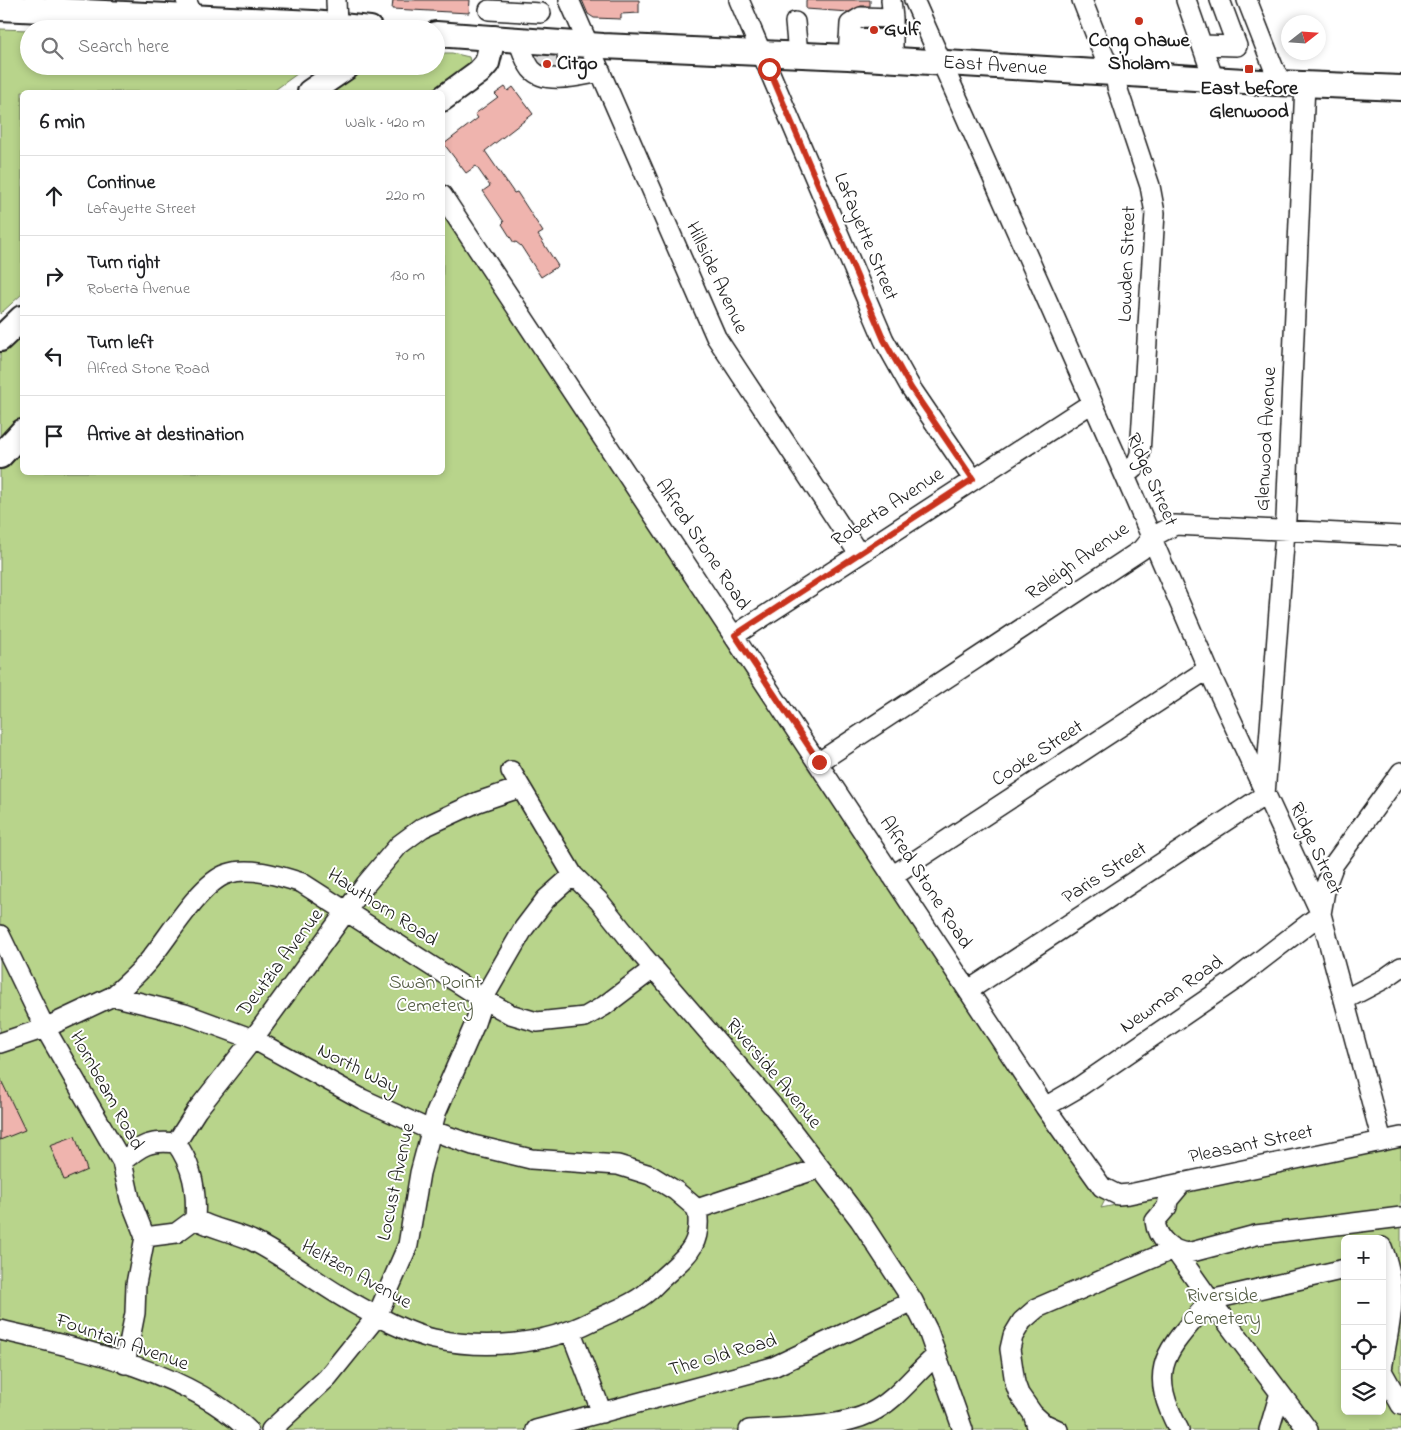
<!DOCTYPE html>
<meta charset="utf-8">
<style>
:root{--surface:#fff;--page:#f6f6f6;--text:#202124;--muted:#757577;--line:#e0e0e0}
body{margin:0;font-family:"Indie Flower",sans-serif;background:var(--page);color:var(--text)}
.controls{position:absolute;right:15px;bottom:15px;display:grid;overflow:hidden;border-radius:8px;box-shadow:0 2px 8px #0003}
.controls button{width:45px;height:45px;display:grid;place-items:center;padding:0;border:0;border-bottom:1px solid var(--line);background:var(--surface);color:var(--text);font:25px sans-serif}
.compass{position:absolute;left:1281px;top:15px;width:45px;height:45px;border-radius:50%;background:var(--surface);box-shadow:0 2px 8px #0003;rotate:73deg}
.stop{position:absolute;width:15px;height:15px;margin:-11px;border:4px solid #c8321e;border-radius:50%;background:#fff}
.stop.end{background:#c8321e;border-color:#fff;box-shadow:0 1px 5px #0008}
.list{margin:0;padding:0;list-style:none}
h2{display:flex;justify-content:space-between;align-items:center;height:65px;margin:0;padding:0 20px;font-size:21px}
h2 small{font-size:16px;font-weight:400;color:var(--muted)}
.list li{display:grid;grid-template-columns:32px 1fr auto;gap:15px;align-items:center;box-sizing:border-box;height:80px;padding:0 20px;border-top:1px solid var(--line)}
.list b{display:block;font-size:19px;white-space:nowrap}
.list p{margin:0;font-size:16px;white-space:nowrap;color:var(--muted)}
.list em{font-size:16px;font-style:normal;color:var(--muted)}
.icon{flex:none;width:28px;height:28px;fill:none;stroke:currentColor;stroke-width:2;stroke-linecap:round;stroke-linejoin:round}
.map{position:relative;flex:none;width:1401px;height:1430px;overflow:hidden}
.search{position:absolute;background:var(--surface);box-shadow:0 2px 8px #0003;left:20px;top:20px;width:425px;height:55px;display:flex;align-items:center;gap:12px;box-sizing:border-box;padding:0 18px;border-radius:28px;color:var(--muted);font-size:19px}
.panel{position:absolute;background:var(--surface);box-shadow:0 2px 8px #0003;left:20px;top:90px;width:425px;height:385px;border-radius:8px}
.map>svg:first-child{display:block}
.green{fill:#b8d48b;stroke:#6a7854;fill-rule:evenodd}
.building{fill:#efb4ae;stroke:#1c1c1c}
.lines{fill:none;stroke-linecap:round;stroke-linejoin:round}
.minor-tunnel{stroke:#ddd;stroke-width:19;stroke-dasharray:19 9;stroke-linecap:butt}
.minor-casing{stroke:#1c1c1c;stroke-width:22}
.major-casing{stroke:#1c1c1c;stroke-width:28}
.minor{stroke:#fff;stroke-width:19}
.major{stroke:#fff;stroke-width:24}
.route{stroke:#c8321e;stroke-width:6}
.poi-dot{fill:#c8321e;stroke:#fff;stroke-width:2}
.labels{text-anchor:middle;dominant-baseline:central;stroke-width:4;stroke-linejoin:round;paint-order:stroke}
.poi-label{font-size:20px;font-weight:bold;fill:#1c1c1c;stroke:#fff;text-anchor:start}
.street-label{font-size:20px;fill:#1c1c1c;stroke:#fff}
.park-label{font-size:20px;fill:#535c43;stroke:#fff}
</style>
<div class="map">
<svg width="1401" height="1430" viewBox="0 0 1401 1430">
<rect width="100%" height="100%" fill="#fff"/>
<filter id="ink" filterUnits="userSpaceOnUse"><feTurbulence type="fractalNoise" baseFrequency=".02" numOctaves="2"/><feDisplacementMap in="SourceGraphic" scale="10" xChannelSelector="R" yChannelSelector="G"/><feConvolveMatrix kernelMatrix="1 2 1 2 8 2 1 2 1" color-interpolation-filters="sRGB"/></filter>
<g filter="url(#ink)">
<!-- green -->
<path class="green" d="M0 29 29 30V66H308L272 92H22V294L0 314Z
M436 53H452L469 57 472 70 439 92H324L362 66H436Z
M443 205 1106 1198 1101 1208 1401 1147V1430H0V456L22 433V472H442ZM1345 1239H1382V1411H1345Z
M22 327V426L0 449V348Z"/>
<!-- building -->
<path class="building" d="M393 0H470L469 13 392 9Z
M582 0H639V13L621 14V19L594 18 588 14Z
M806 0H870V6H861L849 12 806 9Z
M505 87 508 91 513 87 533 114 485 151 514 193 517 192 543 232 538 235 558 266 541 277 521 246 516 242 514 243 502 224 504 222 483 191 490 186 476 166 466 173 444 144 478 118 475 114 498 97 495 94Z
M0 1078 25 1130 0 1140Z
M75 1136 87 1170 64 1180 50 1145Z"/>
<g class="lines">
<!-- minor-tunnel -->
<path class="minor-tunnel" d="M538 61 560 62"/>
<defs>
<path id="minor" d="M186 0 195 19
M336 0 337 25
M569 0 716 337 859 554
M739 0 884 340 911 388 973 479
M891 0 893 18
M914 0 1125 476 1208 669 1321 914
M1082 0 1104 56 1115 74 1117 87 1150 186 1155 213 1140 454 1135 467 1125 476
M1186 0 1214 80
M1247 0 1274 69 1283 84
M489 10 541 13
M795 22 798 54
M849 38 893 40
M518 40C522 50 525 61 531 69 545 86 583 75 601 72
M566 43 569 76
M1202 45 1237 46 1220 0
M848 57 850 24 861 17 893 18V60
M442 195 1045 1107 1102 1187 1118 1195 1129 1194 1401 1137
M735 635 1092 403
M819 762 1141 550 1152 537 1175 525 1401 536
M511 771 573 875 599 901 643 956 776 1110 860 1220 913 1301 928 1331 963 1430
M892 876 1208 669
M0 935 45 1028 122 1162 130 1199 145 1237 136 1284 135 1313 125 1364
M969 990 1265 795 1286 518 1305 84
M113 996C124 986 136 976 146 964 166 942 199 883 227 874 251 866 280 876 302 883L483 999 510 1014 537 1022 585 1017 604 1006 654 968
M1344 1000 1384 979 1401 967
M0 1043 45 1028 113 996 185 1014 253 1039 362 1099 430 1130 473 1145 531 1159 618 1165 650 1175 676 1191 697 1209
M1045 1107 1076 1089 1235 980 1321 914
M1382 1141 1321 914 1326 885 1334 864 1401 772
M176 1143 197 1110 253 1039 366 884 399 845 422 828 478 802 519 788
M122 1162C141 1145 150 1140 176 1143 193 1166 197 1191 195 1219L176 1233 145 1237
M1183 1182 1168 1200 1167 1207 1155 1221C1157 1239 1171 1251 1188 1253L1256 1235 1401 1217
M195 1219C213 1229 233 1232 251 1240 286 1257 318 1284 351 1302 373 1315 410 1334 434 1339 485 1350 545 1345 592 1321 613 1311 638 1303 654 1286 680 1259 704 1251 697 1209L820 1168
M1382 1247C1401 1295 1389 1321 1382 1370
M0 1330C79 1348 190 1372 248 1430
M571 1332 602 1413
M1382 1371 1401 1405
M1033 1414 1043 1423 1058 1430
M271 1430 327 1378 377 1316 408 1245 420 1173 436 1113 474 1026 483 999 524 928 546 899 573 875
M536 1430 773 1367 913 1301
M749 1430C784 1427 837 1429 870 1413 896 1401 914 1374 936 1356
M1038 1430 1033 1414 1019 1394 1015 1383 1010 1349 1013 1336 1022 1321 1037 1308 1174 1249 1210 1300 1345 1269
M1179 1430C1144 1365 1169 1350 1210 1300L1308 1430
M1269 1430 1280 1393"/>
<g id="major">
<path d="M0 8 313 23 370 29"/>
<path id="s1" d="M436 34 603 46 848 57 1277 83 1401 88"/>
<path d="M310 92 348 66"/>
<path d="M442 99 479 72 487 63 493 38"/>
<path d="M0 339 22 318"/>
<path d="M0 456 22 432"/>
</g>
</defs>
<!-- minor casing -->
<use href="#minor" class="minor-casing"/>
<!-- major casing -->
<use href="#major" class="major-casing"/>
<!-- minor -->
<use href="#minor" class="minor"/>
<!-- major -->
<use href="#major" class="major"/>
</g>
</g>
<g class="lines" filter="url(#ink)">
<!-- route -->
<path class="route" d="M769 69 884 340 911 388 973 479 735 635 819 762"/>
</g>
<!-- markers -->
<g class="poi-dot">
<circle cx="1139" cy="21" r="5"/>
<circle cx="874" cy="30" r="5"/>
<circle cx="547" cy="64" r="5"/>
<rect x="1244" y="64" width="10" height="10" rx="2.5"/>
</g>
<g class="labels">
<!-- poi labels -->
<g class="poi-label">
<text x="884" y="30">Gulf</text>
<text x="1139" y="41" text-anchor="middle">Cong Ohawe<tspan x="1139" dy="23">Sholam</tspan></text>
<text x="557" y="64">Citgo</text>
<text x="1249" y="89" text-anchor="middle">East before<tspan x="1249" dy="23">Glenwood</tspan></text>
</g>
<!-- street labels -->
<g class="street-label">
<text stroke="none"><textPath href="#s1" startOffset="560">East Avenue</textPath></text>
<text transform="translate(865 237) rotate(67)">Lafayette Street</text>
<text transform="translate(1128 264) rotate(-88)">Lowden Street</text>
<text transform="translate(716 278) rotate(65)">Hillside Avenue</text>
<text transform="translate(1267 439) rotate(-87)">Glenwood Avenue</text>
<text transform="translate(1151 480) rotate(66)">Ridge Street</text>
<text transform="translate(888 508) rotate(-33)">Roberta Avenue</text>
<text transform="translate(702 545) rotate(56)">Alfred Stone Road</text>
<text transform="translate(1078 562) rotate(-35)">Raleigh Avenue</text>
<text transform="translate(1038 754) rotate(-33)">Cooke Street</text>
<text transform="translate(1315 849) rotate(65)">Ridge Street</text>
<text transform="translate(1105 874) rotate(-33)">Paris Street</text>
<text transform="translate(925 883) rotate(57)">Alfred Stone Road</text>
<text transform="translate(382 908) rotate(33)">Hawthorn Road</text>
<text transform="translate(281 963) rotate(-53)">Deutzia Avenue</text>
<text transform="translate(1172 995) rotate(-35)">Newman Road</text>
<text transform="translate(358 1070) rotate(27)">North Way</text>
<text transform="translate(773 1074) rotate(50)">Riverside Avenue</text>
<text transform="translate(106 1091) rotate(61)">Hornbeam Road</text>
<text transform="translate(1251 1145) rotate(-12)">Pleasant Street</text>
<text transform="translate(397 1182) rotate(-78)">Locust Avenue</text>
<text transform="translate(356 1275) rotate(29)">Heltzen Avenue</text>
<text transform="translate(122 1343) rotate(19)">Fountain Avenue</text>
<text transform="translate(723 1356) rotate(-16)">The Old Road</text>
</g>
<!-- park labels -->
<g class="park-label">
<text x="435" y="983">Swan Point<tspan x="435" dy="23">Cemetery</tspan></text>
<text x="1222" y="1296">Riverside<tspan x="1222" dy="23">Cemetery</tspan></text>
</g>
</g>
</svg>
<div class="controls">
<button>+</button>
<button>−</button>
<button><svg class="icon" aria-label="locate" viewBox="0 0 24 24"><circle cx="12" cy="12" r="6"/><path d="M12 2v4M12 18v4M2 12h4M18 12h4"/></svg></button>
<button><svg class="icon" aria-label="layers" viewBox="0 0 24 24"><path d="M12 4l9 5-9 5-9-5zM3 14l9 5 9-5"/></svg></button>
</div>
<svg class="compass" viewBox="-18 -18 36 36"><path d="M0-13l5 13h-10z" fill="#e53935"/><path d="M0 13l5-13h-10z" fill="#757577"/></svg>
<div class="stop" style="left:769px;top:69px"></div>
<div class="stop end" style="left:819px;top:762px"></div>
<div class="search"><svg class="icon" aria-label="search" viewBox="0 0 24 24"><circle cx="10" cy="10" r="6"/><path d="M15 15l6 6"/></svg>Search here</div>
<section class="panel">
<h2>6 min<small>Walk · 420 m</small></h2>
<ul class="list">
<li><svg class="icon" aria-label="ahead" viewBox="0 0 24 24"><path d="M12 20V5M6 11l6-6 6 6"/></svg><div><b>Continue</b><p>Lafayette Street</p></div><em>220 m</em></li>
<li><svg class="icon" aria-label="right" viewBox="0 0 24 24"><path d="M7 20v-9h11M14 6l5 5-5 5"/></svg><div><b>Turn right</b><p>Roberta Avenue</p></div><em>130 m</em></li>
<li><svg class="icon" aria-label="left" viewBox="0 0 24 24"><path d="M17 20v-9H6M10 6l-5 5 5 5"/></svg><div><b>Turn left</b><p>Alfred Stone Road</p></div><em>70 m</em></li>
<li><svg class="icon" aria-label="arrive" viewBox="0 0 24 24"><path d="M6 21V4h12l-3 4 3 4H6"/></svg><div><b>Arrive at destination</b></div></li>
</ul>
</section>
</div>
